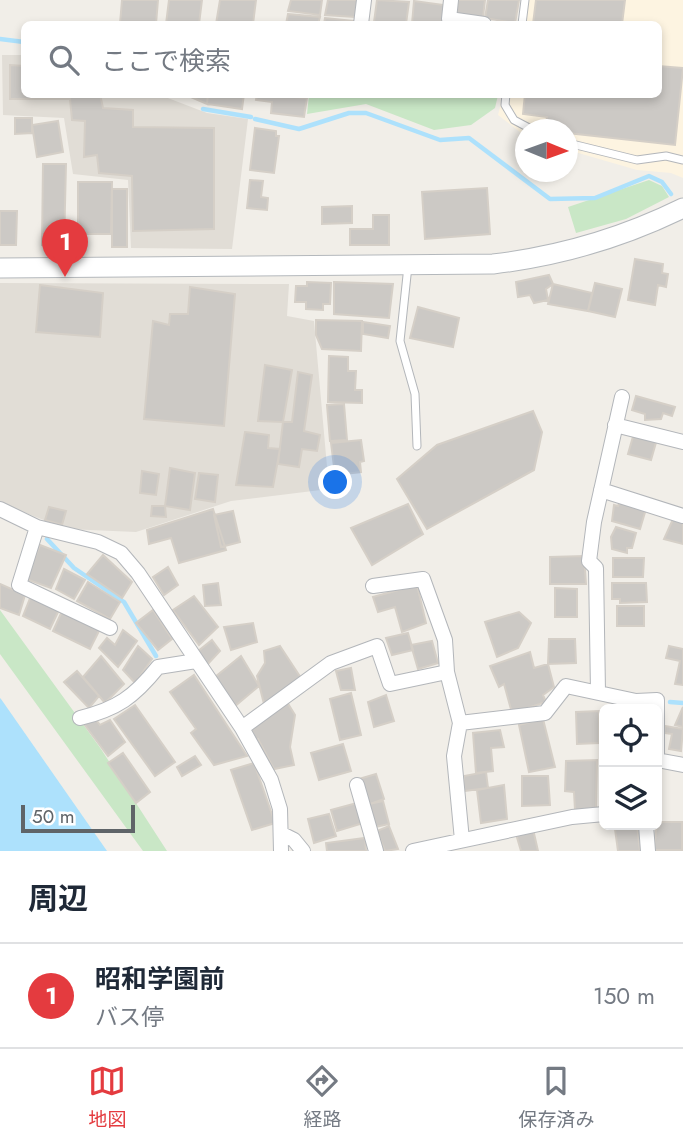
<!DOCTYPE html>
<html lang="ja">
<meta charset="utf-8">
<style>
:root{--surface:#fff;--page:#f2f2f3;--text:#1f2937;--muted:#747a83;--line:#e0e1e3;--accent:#e43b3f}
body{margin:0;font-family:Jost,"Noto Sans JP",sans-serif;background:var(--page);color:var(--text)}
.controls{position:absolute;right:21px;bottom:21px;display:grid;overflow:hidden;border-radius:10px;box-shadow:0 4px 10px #0003}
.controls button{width:63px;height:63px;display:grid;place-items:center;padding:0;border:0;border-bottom:2px solid var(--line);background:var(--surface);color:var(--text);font:35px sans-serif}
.compass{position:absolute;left:515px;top:119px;width:63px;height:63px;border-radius:50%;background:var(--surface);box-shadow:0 4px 10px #0003;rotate:91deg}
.scale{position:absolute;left:21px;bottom:18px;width:114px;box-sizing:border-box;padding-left:7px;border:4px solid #5f6468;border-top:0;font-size:19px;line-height:24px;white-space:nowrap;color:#5f6468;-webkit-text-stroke:5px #fff;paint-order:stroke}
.you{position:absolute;left:336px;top:483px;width:24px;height:24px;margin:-18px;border:5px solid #fff;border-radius:50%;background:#1a73e8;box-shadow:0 0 0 10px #1a73e833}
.badge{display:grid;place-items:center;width:46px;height:46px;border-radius:50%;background:var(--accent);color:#fff;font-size:23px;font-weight:700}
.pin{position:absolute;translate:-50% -58px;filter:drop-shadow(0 2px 4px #0008)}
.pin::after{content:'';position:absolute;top:37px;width:24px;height:21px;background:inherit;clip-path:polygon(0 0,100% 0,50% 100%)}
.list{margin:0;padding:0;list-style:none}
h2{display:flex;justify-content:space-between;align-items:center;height:91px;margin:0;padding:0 28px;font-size:30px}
h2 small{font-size:23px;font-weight:400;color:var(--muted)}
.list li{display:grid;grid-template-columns:46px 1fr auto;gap:21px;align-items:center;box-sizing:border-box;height:105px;padding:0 28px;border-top:2px solid var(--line)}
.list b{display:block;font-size:26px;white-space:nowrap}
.list p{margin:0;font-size:23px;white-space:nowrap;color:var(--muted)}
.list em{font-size:23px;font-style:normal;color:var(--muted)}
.icon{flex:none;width:38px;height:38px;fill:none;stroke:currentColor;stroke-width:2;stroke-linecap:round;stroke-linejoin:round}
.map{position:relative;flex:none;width:683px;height:851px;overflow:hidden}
.search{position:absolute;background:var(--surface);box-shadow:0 4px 10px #0003;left:21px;right:21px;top:21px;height:77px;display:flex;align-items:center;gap:18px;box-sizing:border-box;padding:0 24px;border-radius:10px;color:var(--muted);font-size:26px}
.sheet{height:196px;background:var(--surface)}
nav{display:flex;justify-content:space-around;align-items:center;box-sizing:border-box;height:98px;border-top:2px solid var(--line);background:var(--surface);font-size:19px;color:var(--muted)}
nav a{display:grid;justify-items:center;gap:4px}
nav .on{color:var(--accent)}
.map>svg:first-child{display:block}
.commercial{fill:#fdf4e1}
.education{fill:#e1ddd6}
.green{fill:#c9e7c6}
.water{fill:#ade1fc}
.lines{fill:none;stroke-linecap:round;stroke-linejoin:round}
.stream{stroke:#ade1fc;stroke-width:4.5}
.building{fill:#ccc9c5;stroke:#d5cfc7;stroke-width:2}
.lane-casing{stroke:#b3b6ba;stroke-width:9}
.street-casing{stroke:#b3b6ba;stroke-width:16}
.secondary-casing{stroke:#b4b8bc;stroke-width:21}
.lane{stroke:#fff;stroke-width:7}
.street{stroke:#fff;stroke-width:14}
.secondary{stroke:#fff;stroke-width:19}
</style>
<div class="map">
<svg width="683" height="851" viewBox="0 0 683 851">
<rect width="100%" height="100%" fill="#f1eee8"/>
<!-- commercial -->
<path class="commercial" d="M522 0H683V178L671 173 637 170 568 150V130H526L525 136 498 115 503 95 658 94V24H518Z"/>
<!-- education -->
<path class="education" d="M2 55H24V94L160 95 207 113 248 119 232 249 131 248 128 180 73 174 64 118 3 115Z
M0 283 289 284 287 316 314 321 329 489 231 501 136 532 67 529 0 503Z"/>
<!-- green -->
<path class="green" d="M309 95V94L498 95 495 108 471 125 434 130 366 104 307 114Z
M649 180 662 186 669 197 626 219 576 233 568 207Z
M0 610 101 749 167 851H143L0 654Z"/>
<!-- water -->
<path class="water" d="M0 698 1 699 107 851H0Z"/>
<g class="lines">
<!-- stream -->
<path class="stream" d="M0 39 24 42
M170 94 171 95
M203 109 251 117
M255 119 299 129 349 113H366L440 140 469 138 550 199 595 198 649 176 662 182 671 194
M47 539 74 568 124 602 156 656
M670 702 683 703"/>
</g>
<!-- building -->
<path class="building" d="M122 0H158L156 24H120Z
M169 0H202L199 24H166Z
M220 0H256L253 24H216Z
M291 0H322L320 15 288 11Z
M328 0H358L355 17 325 15Z
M377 0 409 2 406 24 374 22Z
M458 0H485L483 17 456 15Z
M488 0H519L515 23 485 18Z
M536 0H625L622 24H533Z
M414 1 444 5 442 24H412Z
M288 14 320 17 318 24H286Z
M325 18 355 21 354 24H324Z
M10 65 24 66V94H100L103 108 133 110V127L214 128V229L133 231 132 176 99 173 97 155 84 157 85 121 72 120 70 99H10Z
M658 66 683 68 675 145 568 133V130H545L547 117 523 114 525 94H658Z
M184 94H208L207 104Z
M208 94H244L242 109 207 104Z
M257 94 307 98 304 117 271 113 272 102 256 100Z
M15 118H32V133L15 134Z
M58 121 63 152 37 157 32 125Z
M255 128 276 131V136H279L274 173 250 170Z
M43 164H66L64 246 42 245Z
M250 180 263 181 261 197 268 198 267 210 247 208Z
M78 182H112L111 234H78Z
M487 188 490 234 425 239 422 192Z
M112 189H127V247H112Z
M352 206V223L322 224V207Z
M0 211H17L16 245H0Z
M373 215H389V245H350V229H373Z
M635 259 663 264 662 273 668 274 666 287 658 285 655 305 628 300Z
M549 275 553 284 546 289 548 300 534 303 530 295 518 297 516 282Z
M307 282 331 283 330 304H323V310L306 309V302H295L296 286H307Z
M334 282 393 284 389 318 334 314Z
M595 283 622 289 615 317 588 311Z
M553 284 592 293 588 311 548 304Z
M40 285 103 293 100 337 36 332Z
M190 287 235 294 224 426 144 419 153 321 169 325 170 314H188Z
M418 307 459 318 453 347 410 338Z
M316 320 362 321 361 351 322 349 316 335Z
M363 322 390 326 388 338 363 334Z
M329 356 348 357V371H356L355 390H362V403L328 402Z
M265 365 292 370 283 422 258 421Z
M298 372 312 375 304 431 320 435 317 451 302 449 299 467 278 464 283 422H292Z
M636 396 675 407 672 416 663 413 661 419 645 420V414L632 410Z
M344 404 347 440 330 441 327 405Z
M533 411 542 432 534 470 427 529 397 479 437 445Z
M245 432 269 435 268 448 280 449 273 487 236 485Z
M634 433 657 439 651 460 628 454Z
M361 440 364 461 360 462 361 472 335 475 331 443Z
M170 468 195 473 190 510 165 506Z
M142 471 159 474 156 495 140 493Z
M199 473 218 475 215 502 195 499Z
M620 502 646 509 640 529 612 521 614 505 618 506Z
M408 504 423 534 372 565 351 528Z
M152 506H165L166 517 151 516Z
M49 507 66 511 62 525 45 520Z
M213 509 226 550 179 563 171 538 149 544 147 530Z
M233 511 240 542 221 547 214 515Z
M674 517 683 519V544L664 539Z
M616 527 636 533 632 548H627V553L612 549 611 537Z
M40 545 66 555 51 588 26 579Z
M103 555 132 582 122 598 87 574Z
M584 556 586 584H550V557Z
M613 558H644L643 577H613Z
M168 567 178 585 164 595 153 577Z
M64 569 85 580 74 599 56 589Z
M88 582 120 602 110 619 77 601Z
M218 583 221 605 205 606 203 585Z
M612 583H646L647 602 620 603V599H612Z
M0 584 25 595 19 615 0 608Z
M417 585 426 623 402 632 395 607 378 612 373 597Z
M555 588 577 589V617H555Z
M31 596 59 610 50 629 23 616Z
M194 596 218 627 199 645 173 610Z
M617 606H644V626H617Z
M153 610 172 639 158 650 136 623Z
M62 611 100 629 90 649 53 631Z
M519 612 531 623 518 648 497 657 485 622Z
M253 623 257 642 231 650 224 627Z
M123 630 137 641 118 667 99 648 107 638 115 645Z
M408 633 413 650 392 655 386 638Z
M549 639H575L576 663 548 664Z
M212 640 220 651 207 665 197 652Z
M432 641 438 663 418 669 411 645Z
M138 646 152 659 135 683 123 670Z
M280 646 301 678 264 704 257 676 265 663 264 651Z
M669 646 683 649V685L675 684 680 661 666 658Z
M530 652 534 668 548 664 554 687 543 695 546 702 512 713 504 684 499 687 490 666Z
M101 656 124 684 105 703 83 677Z
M241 656 259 686 234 707 215 677Z
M351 668 355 690H341L336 671Z
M77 671 99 696 89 708 64 682Z
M194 675 247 756 214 765 191 733 196 729 170 692Z
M351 693 361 735 340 740 330 699Z
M386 695 394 721 374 727 368 702Z
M287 702 295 715 290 747 294 765 274 769 258 739 255 740 251 728Z
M135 705 175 762 155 776 114 719Z
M683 707V727L675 725Z
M599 711V743L577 744 576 712Z
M94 717 100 725 110 720 125 742 108 756 84 724Z
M543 719 555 767 529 772 519 725Z
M665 726 683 729 681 751 669 749 672 734 664 733Z
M500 730 504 747 491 748 493 771 476 773 473 733Z
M343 744 351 771 319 780 311 753Z
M123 753 150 792 136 803 108 763Z
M195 756 201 765 182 776 177 767Z
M597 760 596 810H575L574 792 565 791 566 761Z
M254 763 275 823 252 830 231 770Z
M486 772 488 788 464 791V776Z
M376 774 384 799 367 805 359 779Z
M522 776H548L550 805 522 806Z
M504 785 507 819 481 823 477 790Z
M383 801 389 824 375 827 369 804Z
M357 803 363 823 337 831 331 810Z
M329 814 336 836 314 843 308 819Z
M657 822H682V850H654Z
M637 825 640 851H618L615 829Z
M389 826 398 849 385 851 377 831Z
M533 829 538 851H521L516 834Z
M365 838 366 851H327L326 843Z"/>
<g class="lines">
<defs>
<path id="lane" d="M522 24 525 0
M506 94 505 105 514 120 533 130
M568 143 637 160 666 156 683 160
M408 266 400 341 415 394 417 446"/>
<path id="street" d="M451 0 449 19 484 24
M361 24 364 0
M615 425 683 442
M601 490 683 516
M0 509 37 527 98 542 121 553 138 573 242 728 271 780 280 809 281 851
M37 527 19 585 110 628
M373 586 423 579 445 640 447 672 460 723 454 756 462 840
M598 692 596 568 589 561 594 522 622 397
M80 718C117 709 134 697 158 667L196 661
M460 723 545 713 566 686 636 701 657 700V760
M242 728 331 663 377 646 390 684 447 672
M657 760 683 765
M357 785 376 851
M646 825 648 851
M282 834 294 840 303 851
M413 851 572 817 604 814"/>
<path id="secondary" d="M0 268 493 264C561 256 622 238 683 208"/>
</defs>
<!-- lane casing -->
<use href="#lane" class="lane-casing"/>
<!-- street casing -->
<use href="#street" class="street-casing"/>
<!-- secondary casing -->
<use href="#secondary" class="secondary-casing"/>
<!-- lane -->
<use href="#lane" class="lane"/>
<!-- street -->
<use href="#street" class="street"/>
<!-- secondary -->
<use href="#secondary" class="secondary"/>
</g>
</svg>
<div class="controls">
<button><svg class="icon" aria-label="locate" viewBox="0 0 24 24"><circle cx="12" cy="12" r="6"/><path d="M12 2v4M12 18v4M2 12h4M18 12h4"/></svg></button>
<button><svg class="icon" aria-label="layers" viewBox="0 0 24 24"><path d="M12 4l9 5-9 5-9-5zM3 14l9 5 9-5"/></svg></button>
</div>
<svg class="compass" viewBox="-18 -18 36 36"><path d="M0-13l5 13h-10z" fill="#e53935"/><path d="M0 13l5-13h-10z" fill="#747a83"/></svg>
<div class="scale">50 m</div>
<div class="you"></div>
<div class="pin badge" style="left:65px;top:277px">1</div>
<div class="search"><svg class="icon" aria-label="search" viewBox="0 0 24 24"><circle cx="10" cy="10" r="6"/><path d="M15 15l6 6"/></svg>ここで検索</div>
</div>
<section class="sheet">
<h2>周辺<small></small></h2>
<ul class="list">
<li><span class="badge">1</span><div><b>昭和学園前</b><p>バス停</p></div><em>150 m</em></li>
</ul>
</section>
<nav>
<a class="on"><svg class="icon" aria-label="map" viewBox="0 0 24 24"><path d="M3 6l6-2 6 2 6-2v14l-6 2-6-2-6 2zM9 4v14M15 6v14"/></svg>地図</a>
<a><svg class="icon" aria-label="directions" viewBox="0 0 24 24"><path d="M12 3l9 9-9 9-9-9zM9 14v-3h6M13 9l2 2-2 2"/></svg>経路</a>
<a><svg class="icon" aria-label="saved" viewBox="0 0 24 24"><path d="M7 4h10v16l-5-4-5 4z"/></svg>保存済み</a>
</nav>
